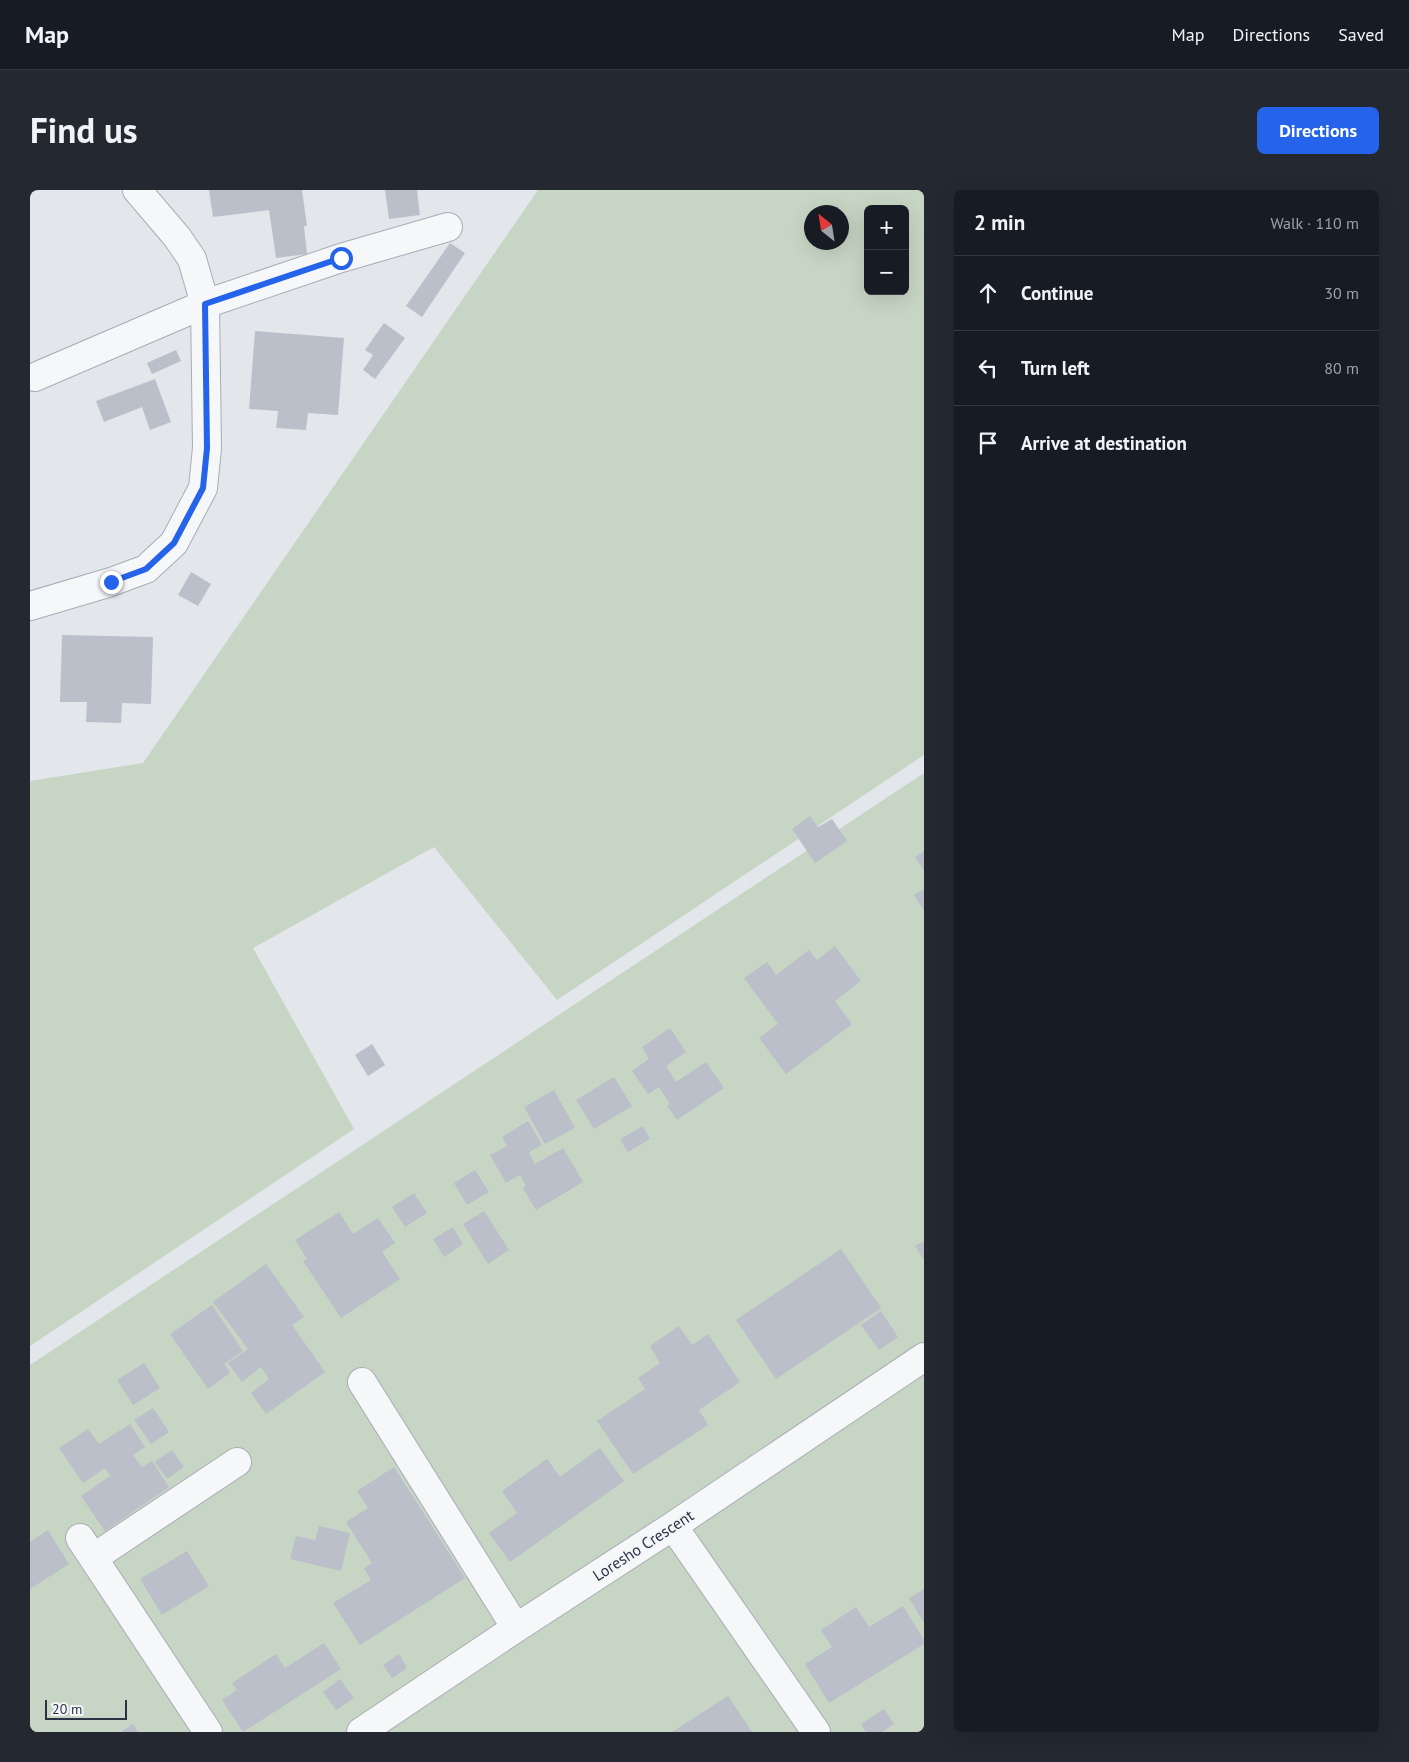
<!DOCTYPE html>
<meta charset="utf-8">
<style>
:root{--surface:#171b24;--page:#242831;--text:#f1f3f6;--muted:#9ea1a6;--line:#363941;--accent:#2563eb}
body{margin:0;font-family:"PT Sans",sans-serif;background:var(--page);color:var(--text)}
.controls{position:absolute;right:15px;top:15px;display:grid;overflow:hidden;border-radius:8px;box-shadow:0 5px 20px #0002}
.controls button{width:45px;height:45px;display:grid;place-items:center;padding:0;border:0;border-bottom:1px solid var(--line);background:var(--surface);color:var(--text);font:25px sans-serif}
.compass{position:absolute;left:774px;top:15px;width:45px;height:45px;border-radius:50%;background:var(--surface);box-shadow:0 5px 20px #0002;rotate:330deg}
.scale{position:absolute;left:15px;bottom:12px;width:82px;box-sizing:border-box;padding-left:5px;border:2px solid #2a3244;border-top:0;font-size:14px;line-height:18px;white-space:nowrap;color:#2a3244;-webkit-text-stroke:4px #f3f5f8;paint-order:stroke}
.stop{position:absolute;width:15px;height:15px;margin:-11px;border:4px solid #2563eb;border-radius:50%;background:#fff}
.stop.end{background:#2563eb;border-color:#fff;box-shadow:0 1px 5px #0008}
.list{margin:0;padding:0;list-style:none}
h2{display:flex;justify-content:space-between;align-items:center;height:65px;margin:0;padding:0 20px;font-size:21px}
h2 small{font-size:16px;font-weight:400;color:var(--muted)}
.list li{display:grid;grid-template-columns:32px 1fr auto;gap:15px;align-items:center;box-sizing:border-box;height:75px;padding:0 20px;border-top:1px solid var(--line)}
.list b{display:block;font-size:19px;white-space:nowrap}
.list em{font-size:16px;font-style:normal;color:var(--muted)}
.icon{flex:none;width:28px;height:28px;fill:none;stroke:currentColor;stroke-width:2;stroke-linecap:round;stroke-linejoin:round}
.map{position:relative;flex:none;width:894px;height:1542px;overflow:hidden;border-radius:8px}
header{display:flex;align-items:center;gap:30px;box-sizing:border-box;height:70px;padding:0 25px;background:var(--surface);border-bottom:1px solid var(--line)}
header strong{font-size:24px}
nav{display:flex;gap:28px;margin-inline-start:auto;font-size:18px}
.intro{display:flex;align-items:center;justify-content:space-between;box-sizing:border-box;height:120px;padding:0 30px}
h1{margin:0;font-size:35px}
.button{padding:12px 22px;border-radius:8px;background:var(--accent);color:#fff;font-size:18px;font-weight:700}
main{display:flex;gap:30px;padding:0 30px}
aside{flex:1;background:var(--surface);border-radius:8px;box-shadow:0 5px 20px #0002}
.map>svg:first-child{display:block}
.green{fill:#c7d5c4;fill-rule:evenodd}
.building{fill:#babfc9}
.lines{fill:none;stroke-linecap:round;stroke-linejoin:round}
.street-casing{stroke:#a8acb6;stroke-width:30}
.street{stroke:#f6f7f9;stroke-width:28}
.route{stroke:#2563eb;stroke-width:6}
.labels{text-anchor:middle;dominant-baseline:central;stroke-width:4;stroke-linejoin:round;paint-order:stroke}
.street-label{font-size:16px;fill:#2a3244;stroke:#f3f5f8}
</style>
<header>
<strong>Map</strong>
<nav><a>Map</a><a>Directions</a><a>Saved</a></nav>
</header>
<div class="intro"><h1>Find us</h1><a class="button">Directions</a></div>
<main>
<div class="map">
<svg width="894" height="1542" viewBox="0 0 894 1542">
<rect width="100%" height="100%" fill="#e3e6eb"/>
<!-- green -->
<path class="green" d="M508 0H894V565L527 810 404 657 223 758 324 939 0 1156V591L113 573ZM838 19H875V101H838ZM782 22H812V52H782Z
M894 583V1542H0V1175Z"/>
<!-- building -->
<path class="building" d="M179 0H272L277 36H274L277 64 246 68 239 20 183 27Z
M355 0H387L390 25 359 29Z
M420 53 435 63 392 127 376 116Z
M354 133 375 148 345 189 333 180 343 165 335 160Z
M225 141 314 148 308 225 278 223 276 240 246 238 248 221 219 219Z
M146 160 151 171 122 184 117 173Z
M125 189 141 232 120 240 112 217 74 232 66 211Z
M161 382 181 394 168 416 148 405Z
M32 445 123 447 121 514 92 513 91 533 56 532 57 512H30Z
M780 626 788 637 802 629 817 651 785 673 762 639Z
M894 661V681L885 667Z
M894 699V720L884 705Z
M805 756 831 791 805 811 822 834 756 884 729 848 748 834 714 788 737 772 746 785 779 760 787 770Z
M640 838 656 862 636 876 646 892 676 872 694 898 647 930 637 916 640 914 629 897 618 904 602 881 619 869 612 857Z
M342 854 355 875 338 886 325 865Z
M584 887 602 916 564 939 546 910Z
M524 900 545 938 515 954 494 917Z
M498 931 512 955 499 962 505 974 533 958 553 992 506 1020 493 998 496 996 490 985 476 993 460 965 477 956 472 947Z
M613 936 620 949 598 962 590 949Z
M445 980 459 1002 437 1015 424 993Z
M384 1003 397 1023 375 1037 362 1017Z
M454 1021 479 1060 458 1074 433 1034Z
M309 1022 323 1044 348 1028 365 1053 352 1062 370 1089 311 1128 273 1071 277 1069 265 1050Z
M423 1037 433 1054 414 1067 403 1049Z
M894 1051V1070L885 1056Z
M811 1059 851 1118 746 1189 706 1130Z
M236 1074 274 1127 262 1135 295 1182 236 1224 221 1203 239 1189 231 1177 212 1192 198 1173 218 1159 183 1112Z
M182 1115 213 1161 194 1174 200 1183 178 1199 140 1144Z
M851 1121 868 1147 849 1160 831 1135Z
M649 1136 662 1155 678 1144 710 1192 669 1220 678 1235 603 1284 567 1231 615 1199 608 1188 630 1173 620 1156Z
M114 1173 130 1198 103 1215 87 1190Z
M123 1218 139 1242 121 1254 104 1230Z
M100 1234 115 1257 103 1265 112 1277 122 1271 139 1297 75 1341 51 1306 80 1286 75 1278 53 1293 29 1258 58 1239 69 1254Z
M570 1258 594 1291 480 1372 459 1343 487 1323 472 1301 517 1269 530 1287Z
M142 1260 154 1277 137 1289 125 1272Z
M364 1277 435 1388 330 1455 303 1413 341 1390 334 1378 342 1373 316 1332 338 1318 327 1301Z
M289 1336 320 1343 311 1381 260 1369 266 1346 285 1350Z
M18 1340 39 1374 0 1399V1352Z
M157 1361 179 1396 132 1425 110 1389Z
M894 1399V1433L879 1408Z
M873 1416 894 1450V1454L799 1513 775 1474 802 1457 791 1440 826 1417 839 1437Z
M294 1453 311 1479 213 1542 192 1510 207 1500 202 1493 246 1464 255 1478Z
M369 1464 377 1478 362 1488 353 1475Z
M310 1489 324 1508 306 1520 293 1502Z
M698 1506 722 1542H642Z
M854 1519 864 1534 852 1542H836L831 1534Z
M103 1534 108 1542H91Z"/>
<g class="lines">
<defs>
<path id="street" d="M5 187 175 114 311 68 418 37
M0 416 81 392 116 379 144 353 173 298 177 258 175 114 162 69 147 47 107 0
M332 1192 486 1438
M643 1336 786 1542
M50 1348 178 1542
M63 1368 207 1272
M331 1542 486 1438 643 1336 894 1167"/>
</defs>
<!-- street casing -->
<use href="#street" class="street-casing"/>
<!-- street -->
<use href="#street" class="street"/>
</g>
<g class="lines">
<!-- route -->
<path class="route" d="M81 392 116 379 144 353 173 298 177 258 175 114 311 68"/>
</g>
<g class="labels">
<!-- street labels -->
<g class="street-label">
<text transform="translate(613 1355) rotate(-33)">Loresho Crescent</text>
</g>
</g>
</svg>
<div class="controls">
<button>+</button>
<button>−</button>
</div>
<svg class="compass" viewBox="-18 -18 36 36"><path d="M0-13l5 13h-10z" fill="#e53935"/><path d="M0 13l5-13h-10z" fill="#9ea1a6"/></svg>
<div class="scale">20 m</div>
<div class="stop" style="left:311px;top:68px"></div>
<div class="stop end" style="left:81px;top:392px"></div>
</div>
<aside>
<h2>2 min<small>Walk · 110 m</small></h2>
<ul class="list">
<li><svg class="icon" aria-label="ahead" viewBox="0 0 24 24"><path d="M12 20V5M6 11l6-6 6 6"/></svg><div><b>Continue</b></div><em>30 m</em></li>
<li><svg class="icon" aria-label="left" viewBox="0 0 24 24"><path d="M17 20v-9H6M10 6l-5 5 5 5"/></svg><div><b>Turn left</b></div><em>80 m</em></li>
<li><svg class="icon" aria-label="arrive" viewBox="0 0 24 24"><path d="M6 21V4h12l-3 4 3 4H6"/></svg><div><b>Arrive at destination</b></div></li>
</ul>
</aside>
</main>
